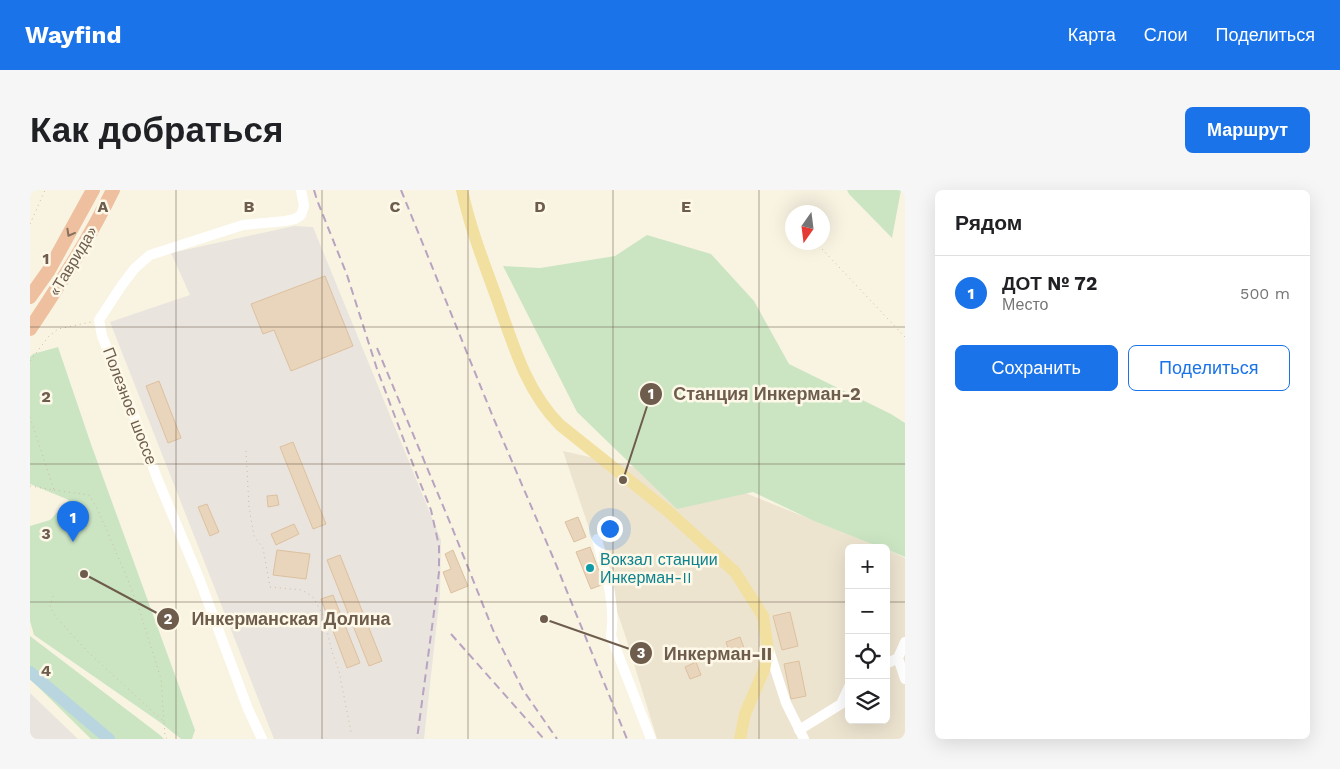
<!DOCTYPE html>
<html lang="ru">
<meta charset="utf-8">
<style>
:root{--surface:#fff;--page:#f6f6f6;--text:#202124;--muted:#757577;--line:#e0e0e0;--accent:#1a73e8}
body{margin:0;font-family:"Work Sans",sans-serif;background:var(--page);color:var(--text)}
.controls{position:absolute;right:15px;bottom:15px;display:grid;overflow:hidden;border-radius:8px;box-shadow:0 5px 20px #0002}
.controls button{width:45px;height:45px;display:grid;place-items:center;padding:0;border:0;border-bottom:1px solid var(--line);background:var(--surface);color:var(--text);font:25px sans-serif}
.compass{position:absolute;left:755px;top:15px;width:45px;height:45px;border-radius:50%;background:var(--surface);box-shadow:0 5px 20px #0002;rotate:194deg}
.you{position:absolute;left:579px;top:338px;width:18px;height:18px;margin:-12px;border:4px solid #fff;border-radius:50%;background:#1a73e8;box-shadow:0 0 0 8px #1a73e833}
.badge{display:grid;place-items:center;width:32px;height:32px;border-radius:50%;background:var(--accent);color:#fff;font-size:16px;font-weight:700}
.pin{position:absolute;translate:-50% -41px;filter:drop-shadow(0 1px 2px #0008)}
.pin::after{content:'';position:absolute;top:26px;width:18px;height:15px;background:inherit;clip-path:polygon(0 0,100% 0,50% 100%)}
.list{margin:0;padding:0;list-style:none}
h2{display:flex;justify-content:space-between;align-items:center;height:65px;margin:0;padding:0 20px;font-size:21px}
h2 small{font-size:16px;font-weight:400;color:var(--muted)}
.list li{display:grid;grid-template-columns:32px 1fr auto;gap:15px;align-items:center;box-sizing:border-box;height:75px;padding:0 20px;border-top:1px solid var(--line)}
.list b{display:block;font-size:19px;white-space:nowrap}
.list p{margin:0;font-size:16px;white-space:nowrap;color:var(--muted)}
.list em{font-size:16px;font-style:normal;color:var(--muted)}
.actions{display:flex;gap:10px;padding:15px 20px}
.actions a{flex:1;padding:11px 0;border:1px solid var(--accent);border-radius:8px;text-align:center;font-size:18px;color:var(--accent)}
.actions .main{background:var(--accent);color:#fff}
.icon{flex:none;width:28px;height:28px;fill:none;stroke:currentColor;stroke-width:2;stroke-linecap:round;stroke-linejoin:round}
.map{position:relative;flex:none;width:875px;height:549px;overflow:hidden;border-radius:8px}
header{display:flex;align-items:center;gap:30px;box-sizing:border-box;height:70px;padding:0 25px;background:var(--accent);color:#fff}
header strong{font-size:24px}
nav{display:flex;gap:28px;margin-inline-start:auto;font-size:18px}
.intro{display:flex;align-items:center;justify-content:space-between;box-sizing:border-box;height:120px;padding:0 30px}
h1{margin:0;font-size:35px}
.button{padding:12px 22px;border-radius:8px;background:var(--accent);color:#fff;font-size:18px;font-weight:700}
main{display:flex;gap:30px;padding:0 30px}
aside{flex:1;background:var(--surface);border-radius:8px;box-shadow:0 5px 20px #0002}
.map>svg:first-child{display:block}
.residential{fill:#ede4d0}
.industrial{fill:#e9e4dd}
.green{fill:#cbe5c3}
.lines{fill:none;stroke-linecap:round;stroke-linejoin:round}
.river{stroke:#b9d5e0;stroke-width:12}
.building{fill:#e9d5bb;stroke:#ddc09f}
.path{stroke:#d0baa1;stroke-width:1;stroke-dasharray:1 4;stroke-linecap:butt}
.minor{stroke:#fff;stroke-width:10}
.major{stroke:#f2e0a1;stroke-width:12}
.highway{stroke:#eec09f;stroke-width:14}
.rail{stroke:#b8a3c1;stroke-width:2;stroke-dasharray:8 5;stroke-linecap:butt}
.oneway{stroke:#88715d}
.grid{fill:none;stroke:#6e5d4c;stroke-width:1;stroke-opacity:0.55}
.culture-dot{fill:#0f9aa8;stroke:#fdf8e8;stroke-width:2}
.labels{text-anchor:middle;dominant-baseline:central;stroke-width:5;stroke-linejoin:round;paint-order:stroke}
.street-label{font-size:16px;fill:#6e5d4c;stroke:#fdf8e8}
.culture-label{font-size:16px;fill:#0d838f;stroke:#fdf8e8;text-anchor:start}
.grid-label{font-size:16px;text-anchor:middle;font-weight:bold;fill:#6e5d4c;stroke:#fdf8e8;stroke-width:5;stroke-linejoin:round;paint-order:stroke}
.leader{fill:none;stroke:#6e5d4c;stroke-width:2}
.callout-dot{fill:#6e5d4c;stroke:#fdf8e8;stroke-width:2}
.mark-label{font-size:15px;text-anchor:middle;font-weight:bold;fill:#fff}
.callout-label{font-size:18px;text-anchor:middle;font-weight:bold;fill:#6e5d4c;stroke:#fdf8e8;stroke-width:5;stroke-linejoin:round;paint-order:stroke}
</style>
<header>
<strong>Wayfind</strong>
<nav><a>Карта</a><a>Слои</a><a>Поделиться</a></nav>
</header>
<div class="intro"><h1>Как добраться</h1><a class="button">Маршрут</a></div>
<main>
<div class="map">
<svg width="875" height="549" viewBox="0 0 875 549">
<rect width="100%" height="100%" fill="#f9f4e2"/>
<!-- residential -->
<path class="residential" d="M533 261 671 292 713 302 852 358H819V530H856V359L875 368V549H627L596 448Z"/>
<!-- industrial -->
<path class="industrial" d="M264 36 283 37 411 350 410 404 394 549H244L80 132 160 105 141 63Z
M0 503 48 549H0Z"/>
<!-- green -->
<path class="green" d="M817 0H871L862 48 819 4Z
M617 45 681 64 724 111 759 174 861 224 875 233V367L856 359V358H852L784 331 723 302 647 319 547 222 473 76 510 78 585 66Z
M28 157 62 257 165 540 162 549H151L131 533 4 445 0 431V336L20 330 39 310 0 294V167L3 164Z
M0 446 130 545 134 549H61L0 489Z"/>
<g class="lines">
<!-- river -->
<path class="river" d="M0 482 79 549"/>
</g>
<!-- building -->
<path class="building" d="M295 86 323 156 261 181 244 140 233 144 221 114Z
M129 191 151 248 138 253 116 196Z
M263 252 296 334 283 339 250 257Z
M247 305 249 315 238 317 237 306Z
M177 314 189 342 180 346 168 317Z
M548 327 556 347 544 352 535 332Z
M264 334 269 344 246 355 241 344Z
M560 357 574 394 561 399 546 362Z
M247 360 280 364 276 389 243 385Z
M423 360 438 396 421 403 413 382 421 379 415 364Z
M310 365 352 471 339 476 297 370Z
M303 405 330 473 317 478 291 409Z
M760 422 768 456 752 460 743 426Z
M710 447 717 466 702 471 696 452Z
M769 471 776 506 761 509 754 474Z
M666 472 671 485 660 489 655 477Z"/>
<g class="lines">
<!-- path -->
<path class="path" d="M0 34 15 0
M792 59 875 147
M0 171 19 146 28 139 61 132
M0 227 24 300 0 296
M216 261 219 317 224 346 233 358 240 397 272 400 283 407 294 427 302 462 309 481 321 542
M24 300 59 305 68 320 98 390 110 422 131 489 134 532
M23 406 20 417 25 426 58 462 134 532 135 547 138 549"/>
<!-- minor -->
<path class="minor" d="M567 349C575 381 586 413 581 446L621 549
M739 460 756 513 774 549
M868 468 875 489
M856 474 868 468 875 452
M769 540 811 514 819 497
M232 549 218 519 169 388 127 288 105 228 72 146 69 130 92 95 105 78 120 65 213 35 255 31 265 29 271 25 274 16 271 0"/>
<!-- major -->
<path class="major" d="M432 0C440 38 454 73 467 109 483 154 496 201 530 235L639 322 705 382 733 426 738 459 734 480 715 524 710 549"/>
<!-- highway -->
<path class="highway" d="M0 107 19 80 63 0
M0 139C30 94 59 49 83 0"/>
<!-- rail -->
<path class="rail" d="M284 0 287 10 317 85 347 179 387 285 401 320 409 356V382L406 407 387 549
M371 0 463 227 525 372 597 549
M347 158 421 335 463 440 493 500 527 549
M421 444 514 549"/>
</g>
<!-- one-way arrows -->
<defs><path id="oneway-chevron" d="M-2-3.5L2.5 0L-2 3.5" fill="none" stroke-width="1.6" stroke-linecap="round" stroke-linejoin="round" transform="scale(1.25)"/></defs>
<use class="oneway" href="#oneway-chevron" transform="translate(40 43) rotate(119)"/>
<!-- grid -->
<path class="grid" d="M146 0V549M292 0V549M438 0V549M583 0V549M729 0V549M0 137H875M0 274H875M0 412H819M856 412H875"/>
<!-- markers -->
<circle class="culture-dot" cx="560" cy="378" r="5"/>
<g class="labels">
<!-- street labels -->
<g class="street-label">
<text transform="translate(43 71) rotate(-59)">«Таврида»</text>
<text transform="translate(100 216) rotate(69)">Полезное шоссе</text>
</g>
<!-- culture labels -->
<g class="culture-label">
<text x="570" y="369">Вокзал станции<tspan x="570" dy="18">Инкерман-II</tspan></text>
</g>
</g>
<g class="grid-label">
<text x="73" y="22">A</text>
<text x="219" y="22">B</text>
<text x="365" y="22">C</text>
<text x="510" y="22">D</text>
<text x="656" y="22">E</text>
<text x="16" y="74">1</text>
<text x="16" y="212">2</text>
<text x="16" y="349">3</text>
<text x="16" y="486">4</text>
</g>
<!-- callouts -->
<path class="leader" d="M593 290L621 204M54 384L138 429M514 429L611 463"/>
<g class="callout-dot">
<circle cx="593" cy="290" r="5"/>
<circle cx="54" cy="384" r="5"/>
<circle cx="514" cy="429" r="5"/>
<circle cx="621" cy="204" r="12"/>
<circle cx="138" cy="429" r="12"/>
<circle cx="611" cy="463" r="12"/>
</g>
<g class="mark-label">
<text x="621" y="209">1</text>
<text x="138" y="434">2</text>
<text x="611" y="468">3</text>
</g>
<g class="callout-label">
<text x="737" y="210">Станция Инкерман-2</text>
<text x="261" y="435">Инкерманская Долина</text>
<text x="688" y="470">Инкерман-II</text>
</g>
</svg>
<div class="controls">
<button>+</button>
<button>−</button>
<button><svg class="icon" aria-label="locate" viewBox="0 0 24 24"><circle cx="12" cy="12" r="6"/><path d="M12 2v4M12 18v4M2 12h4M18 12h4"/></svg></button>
<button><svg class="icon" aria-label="layers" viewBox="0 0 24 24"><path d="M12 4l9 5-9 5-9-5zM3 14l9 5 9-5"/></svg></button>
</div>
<svg class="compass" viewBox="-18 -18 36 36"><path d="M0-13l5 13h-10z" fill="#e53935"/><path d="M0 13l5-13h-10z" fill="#757577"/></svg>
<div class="you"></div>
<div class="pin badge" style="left:43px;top:352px">1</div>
</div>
<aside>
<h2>Рядом<small></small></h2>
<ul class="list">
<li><span class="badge">1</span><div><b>ДОТ № 72</b><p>Место</p></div><em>500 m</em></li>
</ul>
<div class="actions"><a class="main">Сохранить</a><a>Поделиться</a></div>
</aside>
</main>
